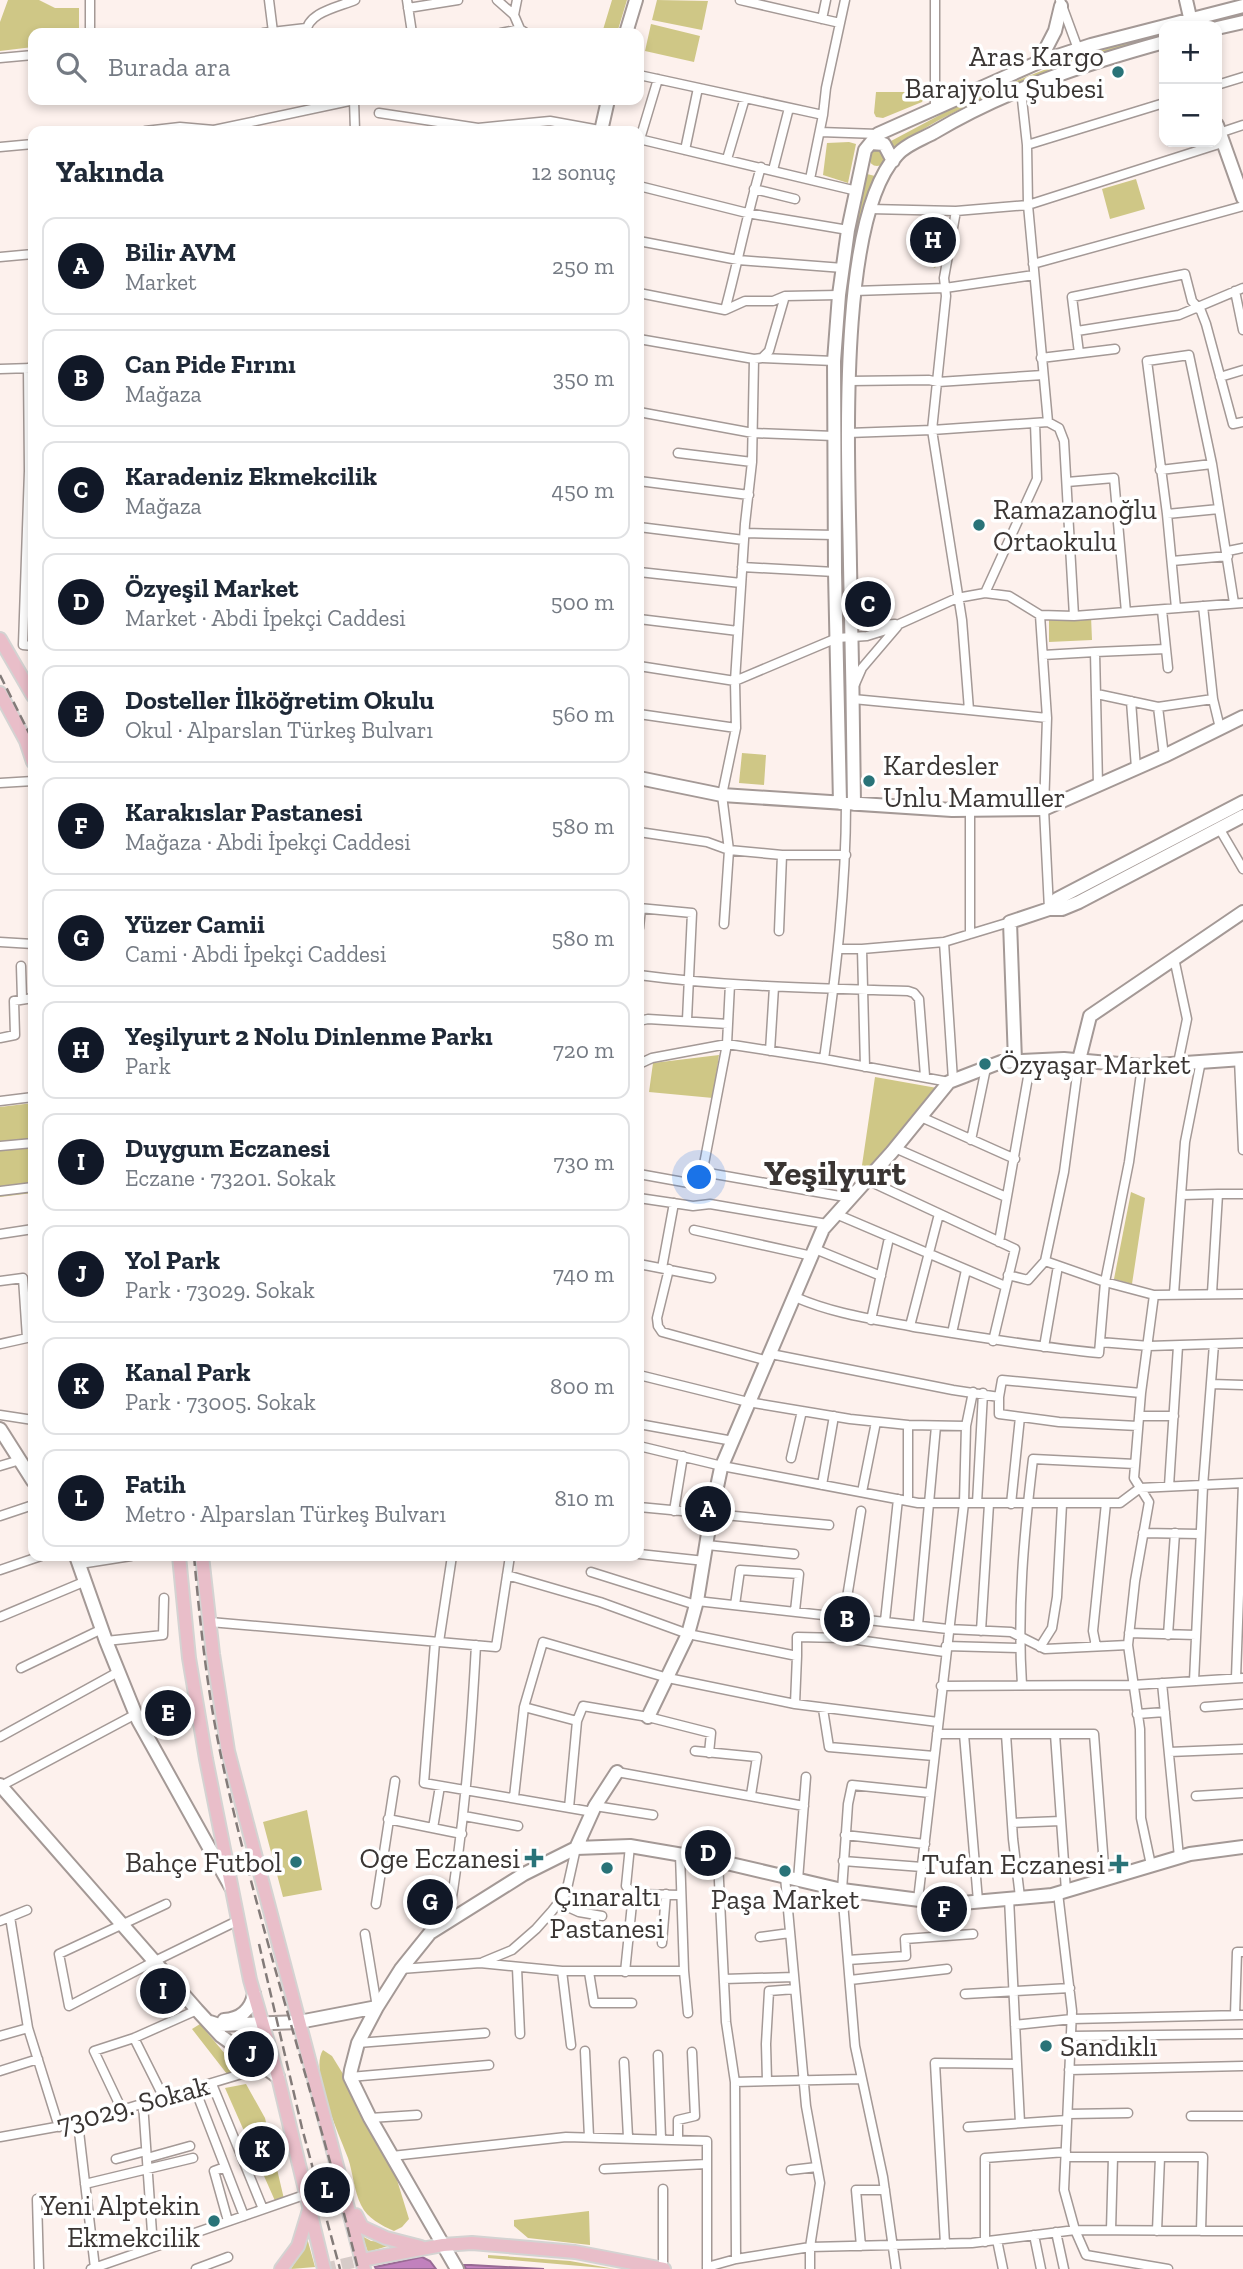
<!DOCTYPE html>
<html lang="tr">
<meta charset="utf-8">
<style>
:root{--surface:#fff;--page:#f2f2f3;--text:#1f2937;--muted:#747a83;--line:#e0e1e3;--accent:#111827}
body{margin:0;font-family:"Zilla Slab",serif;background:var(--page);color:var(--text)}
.controls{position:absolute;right:21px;top:21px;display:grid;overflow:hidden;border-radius:14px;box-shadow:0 4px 10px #0003}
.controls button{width:63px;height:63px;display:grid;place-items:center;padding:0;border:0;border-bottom:2px solid var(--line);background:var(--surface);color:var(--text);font:35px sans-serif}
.you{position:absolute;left:700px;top:1178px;width:24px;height:24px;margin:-18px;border:5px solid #fff;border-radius:50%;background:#1a73e8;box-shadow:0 0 0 10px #1a73e833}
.badge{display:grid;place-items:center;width:46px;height:46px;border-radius:50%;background:var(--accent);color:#fff;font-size:23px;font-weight:700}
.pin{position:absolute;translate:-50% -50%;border:4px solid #fff;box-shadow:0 2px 7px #0006}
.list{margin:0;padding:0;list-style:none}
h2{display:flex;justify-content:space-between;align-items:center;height:91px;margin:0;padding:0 28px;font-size:30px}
h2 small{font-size:23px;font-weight:400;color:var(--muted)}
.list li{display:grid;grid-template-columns:46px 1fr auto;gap:21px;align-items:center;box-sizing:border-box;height:98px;margin:0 14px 14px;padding:0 14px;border:2px solid var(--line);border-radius:14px}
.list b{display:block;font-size:26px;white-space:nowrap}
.list p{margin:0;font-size:23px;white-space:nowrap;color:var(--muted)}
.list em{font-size:23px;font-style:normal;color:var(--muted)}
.icon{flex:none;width:38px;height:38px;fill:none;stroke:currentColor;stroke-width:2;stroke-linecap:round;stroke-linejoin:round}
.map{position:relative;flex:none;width:1243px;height:2269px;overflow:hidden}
.search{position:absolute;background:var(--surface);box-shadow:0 4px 10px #0003;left:28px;top:28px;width:616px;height:77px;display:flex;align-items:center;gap:18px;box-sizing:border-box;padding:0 24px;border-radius:14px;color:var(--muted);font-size:26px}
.panel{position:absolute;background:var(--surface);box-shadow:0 4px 10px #0003;left:28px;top:126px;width:616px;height:1435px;border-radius:14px}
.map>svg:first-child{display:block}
.green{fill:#cfc786}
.water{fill:#c181bd;stroke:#986a94;stroke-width:2}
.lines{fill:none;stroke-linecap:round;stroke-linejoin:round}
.primary-tunnel{stroke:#d6cbc8;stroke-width:12;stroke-dasharray:12 6;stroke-linecap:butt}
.street-casing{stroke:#a49996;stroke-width:11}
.secondary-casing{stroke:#a49996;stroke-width:16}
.primary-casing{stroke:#d4d3d2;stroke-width:16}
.street{stroke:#fff;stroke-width:8}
.secondary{stroke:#fff;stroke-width:12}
.primary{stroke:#e9bec9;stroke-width:12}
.rail{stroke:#837b79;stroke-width:2.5;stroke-dasharray:10 5;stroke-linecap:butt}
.poi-dot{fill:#297378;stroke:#fff;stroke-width:2.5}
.labels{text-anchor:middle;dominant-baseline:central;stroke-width:7;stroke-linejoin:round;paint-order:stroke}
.poi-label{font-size:28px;fill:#3a3533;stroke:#fff;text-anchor:end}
.street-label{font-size:28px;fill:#3a3533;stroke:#fff}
.district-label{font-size:35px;font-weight:bold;fill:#3a3533;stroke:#fff}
</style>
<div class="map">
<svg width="1243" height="2269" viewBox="0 0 1243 2269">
<rect width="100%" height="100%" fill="#fdf1ed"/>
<!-- green -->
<path class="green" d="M8 0H39L55 8H79V33H33V47L0 51V22Z
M612 0H627L617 33H602Z
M657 0 708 1 702 30 652 20Z
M651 24 700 36 694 62 645 51Z
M1164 31V35L1094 57 1093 53Z
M1074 58 1076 62C1014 86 947 109 894 149L891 141 968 100Z
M876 92H927L922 102 883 118 876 117 874 113Z
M849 142 856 144 848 183 823 175 827 143Z
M869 158a8 8 0 1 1 16 0a8 8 0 1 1-16 0Z
M867 174 879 177 866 200 859 230 846 322V631H840L841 322 853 229Z
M1136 179 1145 209 1110 219 1102 189Z
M935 220 943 223C947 237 943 256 935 268L923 261 920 249 923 222Z
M1091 616 1092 640 1049 642V617Z
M846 643 850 796H844L841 644Z
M742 753 766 755 764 785 739 783Z
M719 1055 713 1098 649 1092 653 1063Z
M875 1077 937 1088 871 1169 861 1172Z
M33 1103V1193L0 1197V1107Z
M1131 1192 1145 1198 1132 1284 1114 1279Z
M307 1810 322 1890 283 1897 263 1822Z
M200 2024 241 2073 227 2074 192 2029Z
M231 2034 251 2035 261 2073Z
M323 2050 332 2056 386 2144 409 2219 402 2227 394 2231C381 2225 368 2219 361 2205 354 2191 353 2173 348 2158 340 2136 309 2070 323 2050Z
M246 2084 265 2118 284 2199 276 2203 225 2088Z
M589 2211 590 2245 528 2238 514 2226V2220Z
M306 2234 315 2267 291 2269 299 2256Z
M362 2236 371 2241 398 2243 368 2252Z
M488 2255 570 2261 615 2269 488 2258Z"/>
<!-- water -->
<path class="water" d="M422 2257 430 2261 436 2269H376L375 2267Z
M464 2265H471L544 2269H466Z"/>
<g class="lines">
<!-- primary-tunnel -->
<path class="primary-tunnel" d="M324 2269 362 2260"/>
<defs>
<path id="street" d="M269 0 273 32
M407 0 412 33
M497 0 514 15 520 29 526 33
M740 0 840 23
M1060 0 1078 49
M408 8 458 0
M514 15 517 0
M822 19 826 0
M90 33V0
M263 33 306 28
M306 33C307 12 339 7 355 0
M501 33 520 29
M0 58 33 55
M639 75 823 115
M1217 85 1243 77
M1021 90 1027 145 1028 205 1048 422
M354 100 355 131
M935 109V0
M379 113 478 128 550 121 605 131
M145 131 180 127 214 130 354 100
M820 132 878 134
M1219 133 1243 125
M639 139 857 191
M640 139 658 79
M1027 145 1164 103
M0 147 33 144
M685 150 698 88
M727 159 745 98
M773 170 789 108
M810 179 823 115 826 88 845 0
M639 186 747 213 848 230
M754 189 795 199
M870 209 956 211 1028 205 1222 143
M956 211 944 278 946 296 932 430 962 620 969 710 1047 718
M639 241 738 260 843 268
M0 257 33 254
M1033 264 1243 206
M854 291 945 288 1034 275
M1235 291 1243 330
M639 293 725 310 745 301H773L785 296 839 295
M725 310C738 262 747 214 761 167
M1077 331 1179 315 1243 288
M639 339 754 359 762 358 769 351 785 296
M1079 353 1072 297 1185 274 1192 301 1201 311 1206 324 1233 424 1243 422
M762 358 834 361
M1041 358 1115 349
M28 368 29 471 23 645 33 646
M0 369 32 368
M1220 377 1243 370
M849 381 929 380 938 382 1043 375
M639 412 753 433 834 436
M848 433 932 430 1048 422 1059 428 1064 441 1074 616
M678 453 752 462
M1160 470 1212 464
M639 481 749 495
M1067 482 1114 478 1126 612
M1167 514 1219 509
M639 527 744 540
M745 533 835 535
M1228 551 1243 548
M1172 561 1228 556
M742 567 835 572
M639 572 741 583
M985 593 1037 479 1035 423
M1203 606 1213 699 1220 728
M1176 608 1167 514 1147 361 1189 355 1212 464 1234 603
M852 615C864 628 879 626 895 624
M1040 615 1047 718 1044 809 1049 909
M639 619 738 631
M1166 649 1168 668
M1095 652 1166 649 1162 610
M1043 655 1095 652 1098 785
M639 666 735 681 837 638 867 636 886 630 957 598 985 593 1009 596 1040 615 1074 616 1243 603
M855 684 862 668 897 627
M1097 694 1158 707 1213 699
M853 699 969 710
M1131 701 1136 768
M1158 707 1164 756
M639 714 736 728
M0 783 33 781
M970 810V934
M1219 828 1243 869
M639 832 707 842 729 850 782 855H846
M639 908 692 913 687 1020
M724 924 729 850 722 795 736 728 735 681 745 524 752 462 754 359
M639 928 641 908
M779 931 782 855
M0 942 33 944
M839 949H862
M1174 958 1187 1019 1178 1063
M21 966 22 999
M639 975C728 987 817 988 908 991L914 993 919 999 925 1076
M639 1021 648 1019 728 1024
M0 1038 15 1035 14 1001 33 998
M770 1051 774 987
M824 1059C836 973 846 889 846 803
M1239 1059 1243 1150
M639 1064 652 1058 727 1044 824 1059 949 1082
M865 1067 862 949 944 942
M953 1080 944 942 1010 922
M0 1101 33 1097
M921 1117 1015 1159
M971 1140 986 1068
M0 1146 33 1143
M895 1148 1006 1197
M703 1172 851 1198
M639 1174 700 1185 727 1044 730 984
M867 1180 1015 1249 993 1341
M0 1191 33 1187
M1181 1195 1185 1142 1201 1061
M639 1198 693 1206 710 1204 827 1224
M836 1214 1005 1286
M694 1230 812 1256
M0 1234 33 1229
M999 1242 1031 1060
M815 1249 881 1276
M1045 1261 1105 1282 1154 1295 1141 1393 1134 1478 1149 1502 1135 1581 1128 1645 1140 1729 1141 1818 1151 1865
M639 1264 711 1278
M662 1268 674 1203
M669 1269 657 1318 658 1326 662 1332 768 1361
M1008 1275 1028 1280 1045 1261 1064 1172 1079 1060
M0 1281 23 1278 27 1338 0 1344
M1212 1293 1218 1194H1243
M1174 1294 1181 1195 1218 1194
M1154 1295 1243 1294
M795 1297C834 1314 873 1319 914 1327 976 1337 1037 1347 1099 1353L1105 1282 1129 1162 1142 1066
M871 1320 889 1238
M910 1326 939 1214
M952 1333 966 1270
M1100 1342 1149 1346 1243 1343
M1044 1347 1058 1266
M771 1354 953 1390 999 1397
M639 1375 748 1402 850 1419 908 1425V1501
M1211 1384 1243 1385
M0 1415 33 1420
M1139 1416H1174
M639 1424 733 1441
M908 1425 966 1426 973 1392
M1138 1426 1059 1422 999 1414V1397L1002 1380 1141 1393
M639 1446 722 1466 918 1503H1120L1140 1488 1243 1483
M791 1458 802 1411
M0 1466 20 1460
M822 1485 834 1416
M1169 1486 1178 1346
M862 1492 876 1422
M977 1503 983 1393
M1011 1504 1020 1417
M639 1507 829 1525
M674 1511 683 1456
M0 1516 33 1505
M1143 1533 1200 1534
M707 1545 794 1554
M639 1554 705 1561
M80 1564 131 1556
M0 1570 41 1556
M591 1572 696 1605
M507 1575 600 1602 688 1634 797 1656 795 1704
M697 1601 948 1629 1011 1632 1045 1649 1128 1645
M735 1605 740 1570 799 1574 795 1611
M844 1616 861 1511
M0 1617 86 1581
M885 1621 898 1499
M210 1622 496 1647 510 1556
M918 1625 936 1426
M981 1631 989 1504
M1129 1633 1196 1635
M1168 1635 1175 1533
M106 1641 163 1635 164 1598
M435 1642 424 1783 593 1812
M439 1642 452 1556
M946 1646 1019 1648
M1096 1646 1093 1631 1106 1503
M1040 1647 1052 1628 1057 1597 1062 1504
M797 1656V1637L843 1638 945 1652
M21 1668 102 1629
M1236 1678 1243 1483
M1194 1681 1203 1486 1214 1344
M1162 1683 1179 1857
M1022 1685C1017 1610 1024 1534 1033 1459L1135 1464
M941 1686 1133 1685 1243 1678
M524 1707 577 1721
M1205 1707 1243 1704
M823 1709 829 1747 934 1756
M1137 1714 1165 1712
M937 1734H1094L1105 1879
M964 1734 978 1901
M1006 1734 1013 1839 1020 1897
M1055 1734 1066 1891
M0 1737 118 1672
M695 1751 757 1757 751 1795
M1169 1752 1243 1749
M617 1772 804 1806
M1 1786 136 1714
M1196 1796 1243 1793
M514 1797 524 1707 543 1642 668 1678 795 1704 938 1722
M595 1806 653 1815
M569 1808 577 1721 583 1706 648 1717 711 1733 709 1753
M464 1816 518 1826
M388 1819 462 1834
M1012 1823 1061 1821
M433 1828 440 1786
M845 1835 925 1844
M680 1854 684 1971 688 2013
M718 1861 726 2022 735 2082 736 2259
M843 1861 922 1867
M785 1877 806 2106 820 2183 810 2247V2269
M798 1880 806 1777
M1058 1893 1072 2011 1064 2190 1075 2230 1086 2255 1168 2269
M633 1894 681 1895
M918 1900 964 1503 966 1426
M559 1903 579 1912 602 1916
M166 1904 59 1954 69 2006 155 1961 239 1920
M376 1904 395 1781
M10 1917 28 2028 59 2127
M0 1921 27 1910
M448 1921C464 1830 471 1738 476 1645
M365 1934 377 2007
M760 1937 790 1933
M662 1943 666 1894
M848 1960 906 1956 905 1939 973 1934
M483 1962 512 1950 536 1929 552 1911 566 1893 576 1848
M517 1968 520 2034
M401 1969 480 1963 562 1971H684
M562 1971 571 2045
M589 1972 594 2003H632
M625 1972 633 1894 626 1886 630 1846
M724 1979 794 1977
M850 1980 947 1969
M965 1994 1070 1988
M1235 2015 1237 1952H1243
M1015 2025 1072 2019 1243 2015
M0 2036 28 2028
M1071 2036 1243 2034
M134 2038 164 2098
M358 2043 485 2033
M585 2051 589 2137
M658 2055 661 2139
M624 2062 628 2137
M1017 2064 1020 2123
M1069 2070 1243 2066
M0 2071 38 2059
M350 2077 489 2065
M767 2081 766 2044 769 1991 795 1989
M735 2082 862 2079
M212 2084 263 2209
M195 2089 244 2216
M143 2103 153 2247
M122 2110 94 2051 134 2038 197 2010
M1068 2114 1128 2113
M1191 2116H1243
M370 2118 417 2115
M78 2123 95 2268
M968 2127 1067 2120
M0 2137 78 2123 265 2067
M678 2139V2120L695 2116 692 2052
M392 2156 566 2137 707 2141V2269
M1066 2157H1203L1201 2231
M147 2158 190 2146
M116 2159 146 2151
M225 2167 214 2171 228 2221
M604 2169 707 2164
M791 2170 817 2167
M85 2184 193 2158
M663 2189V2269
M37 2199 39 2269
M1111 2230 1113 2157
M1157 2231 1160 2157
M1056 2232 1064 2269
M1034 2235 1041 2269
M997 2240 1003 2269
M985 2242V2158L1066 2152
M945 2244 935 2063 1017 2064 1009 1898
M861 2246 856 2190H885
M707 2267 736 2259 810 2247 972 2243 1075 2230 1243 2231
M91 2269 307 2194
M196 2269 228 2257
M896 2269 883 2177 855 2046 842 1890 848 1804 852 1785 930 1793"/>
<path id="secondary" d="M1186 0 1192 26
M1217 28 1243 22
M626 33 636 0
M1039 62 1055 31 1061 6
M1217 125 1243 198
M601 131 608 100
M871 143 884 144 893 161
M639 778 722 795 952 810 1044 809 1164 756 1243 717
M840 803 835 572 834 361 839 295 848 230 865 150 878 134 1039 62 1091 45 1243 6
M854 804C853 724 852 645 850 565 849 474 835 221 897 155 905 145 922 139 933 133 1005 90 1084 64 1164 42
M1049 909 1057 899 1243 802
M1079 1060 1090 1016 1243 912
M1015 1061 1010 922 1049 909H1062L1079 902 1243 816
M0 1429 33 1481
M76 1556 106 1641 138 1720 231 1887
M648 1717 688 1634 697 1601 711 1515 721 1468 823 1229 892 1152 949 1082 1001 1062 1064 1059 1142 1066 1243 1059
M0 1785 197 2010 221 2036 278 2077
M576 1848 595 1806 617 1772
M224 2020C240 2019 251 2010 254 1994
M210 2022 219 2025 299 2022 377 2007
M457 2269 370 2118 350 2077 351 2070 358 2043 377 2007 401 1969 430 1933 524 1874 576 1848 630 1846 718 1861 842 1890 951 1904 1052 1895 1190 1854 1243 1847"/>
<path id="primary" d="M0 639 33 696
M0 693 26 741 33 762
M179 1556 189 1658 206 1759 250 1980 278 2077 324 2269
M202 1556 213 1654 228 1751 364 2269
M356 2215 362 2227 386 2238 421 2247
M362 2260 443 2245 472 2243 575 2252 664 2269
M281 2269 298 2246 309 2210"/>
</defs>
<!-- street casing -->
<use href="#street" class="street-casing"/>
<!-- secondary casing -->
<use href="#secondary" class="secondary-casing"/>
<!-- primary casing -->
<use href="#primary" class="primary-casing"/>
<!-- street -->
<use href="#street" class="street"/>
<!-- secondary -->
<use href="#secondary" class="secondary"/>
<!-- primary -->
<use href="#primary" class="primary"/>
<!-- rail -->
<path class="rail" d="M0 675 33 741
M194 1556C200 1623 207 1690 221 1756 258 1929 316 2097 358 2269
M259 1944 302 2128 340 2269"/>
</g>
<!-- markers -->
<g class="poi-dot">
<circle cx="1118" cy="72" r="7"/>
<circle cx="979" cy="525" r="7"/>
<circle cx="869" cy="781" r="7"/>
<circle cx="985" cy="1064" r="7"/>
<path d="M530.5 1847.5h7v7h7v7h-7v7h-7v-7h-7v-7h7z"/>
<circle cx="296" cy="1862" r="7"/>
<path d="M1115.5 1853.5h7v7h7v7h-7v7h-7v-7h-7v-7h7z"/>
<circle cx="607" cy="1868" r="7"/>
<circle cx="785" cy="1871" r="7"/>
<circle cx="1046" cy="2046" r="7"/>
<circle cx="214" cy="2221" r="7"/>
</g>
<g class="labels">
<!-- poi labels -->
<g class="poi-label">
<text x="1104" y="56">Aras Kargo<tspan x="1104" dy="32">Barajyolu Şubesi</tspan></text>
<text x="993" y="509" text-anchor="start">Ramazanoğlu<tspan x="993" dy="32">Ortaokulu</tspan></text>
<text x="883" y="765" text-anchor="start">Kardesler<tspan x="883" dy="32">Unlu Mamuller</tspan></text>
<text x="999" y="1064" text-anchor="start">Özyaşar Market</text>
<text x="520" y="1858">Oge Eczanesi</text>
<text x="282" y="1862">Bahçe Futbol</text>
<text x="1105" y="1864">Tufan Eczanesi</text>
<text x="607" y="1896" text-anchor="middle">Çınaraltı<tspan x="607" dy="32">Pastanesi</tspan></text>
<text x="785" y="1899" text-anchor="middle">Paşa Market</text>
<text x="1060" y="2046" text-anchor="start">Sandıklı</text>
<text x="200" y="2205">Yeni Alptekin<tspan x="200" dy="32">Ekmekcilik</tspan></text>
</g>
<!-- street labels -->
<g class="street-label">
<text transform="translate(133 2105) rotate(-15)">73029. Sokak</text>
</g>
<!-- district labels -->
<g class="district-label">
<text x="835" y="1173">Yeşilyurt</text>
</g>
</g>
</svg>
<div class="controls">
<button>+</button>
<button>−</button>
</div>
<div class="you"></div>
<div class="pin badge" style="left:708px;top:1509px">A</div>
<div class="pin badge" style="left:847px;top:1619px">B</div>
<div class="pin badge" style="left:868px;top:604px">C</div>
<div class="pin badge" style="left:708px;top:1853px">D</div>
<div class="pin badge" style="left:168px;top:1713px">E</div>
<div class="pin badge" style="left:944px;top:1909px">F</div>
<div class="pin badge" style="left:430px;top:1902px">G</div>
<div class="pin badge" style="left:933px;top:240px">H</div>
<div class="pin badge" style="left:163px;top:1991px">I</div>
<div class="pin badge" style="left:251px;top:2054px">J</div>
<div class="pin badge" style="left:262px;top:2149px">K</div>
<div class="pin badge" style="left:327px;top:2190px">L</div>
<div class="search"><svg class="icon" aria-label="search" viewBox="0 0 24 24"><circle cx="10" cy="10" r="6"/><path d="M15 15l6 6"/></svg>Burada ara</div>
<section class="panel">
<h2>Yakında<small>12 sonuç</small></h2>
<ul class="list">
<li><span class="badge">A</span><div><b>Bilir AVM</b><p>Market</p></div><em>250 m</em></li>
<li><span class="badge">B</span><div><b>Can Pide Fırını</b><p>Mağaza</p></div><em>350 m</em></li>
<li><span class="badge">C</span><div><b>Karadeniz Ekmekcilik</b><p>Mağaza</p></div><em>450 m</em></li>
<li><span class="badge">D</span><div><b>Özyeşil Market</b><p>Market · Abdi İpekçi Caddesi</p></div><em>500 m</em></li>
<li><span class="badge">E</span><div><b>Dosteller İlköğretim Okulu</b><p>Okul · Alparslan Türkeş Bulvarı</p></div><em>560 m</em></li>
<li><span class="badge">F</span><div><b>Karakıslar Pastanesi</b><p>Mağaza · Abdi İpekçi Caddesi</p></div><em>580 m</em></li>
<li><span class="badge">G</span><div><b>Yüzer Camii</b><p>Cami · Abdi İpekçi Caddesi</p></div><em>580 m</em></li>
<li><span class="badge">H</span><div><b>Yeşilyurt 2 Nolu Dinlenme Parkı</b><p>Park</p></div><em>720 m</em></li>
<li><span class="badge">I</span><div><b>Duygum Eczanesi</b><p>Eczane · 73201. Sokak</p></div><em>730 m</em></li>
<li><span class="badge">J</span><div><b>Yol Park</b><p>Park · 73029. Sokak</p></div><em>740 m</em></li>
<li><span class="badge">K</span><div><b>Kanal Park</b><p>Park · 73005. Sokak</p></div><em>800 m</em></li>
<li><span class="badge">L</span><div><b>Fatih</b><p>Metro · Alparslan Türkeş Bulvarı</p></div><em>810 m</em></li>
</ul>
</section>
</div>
